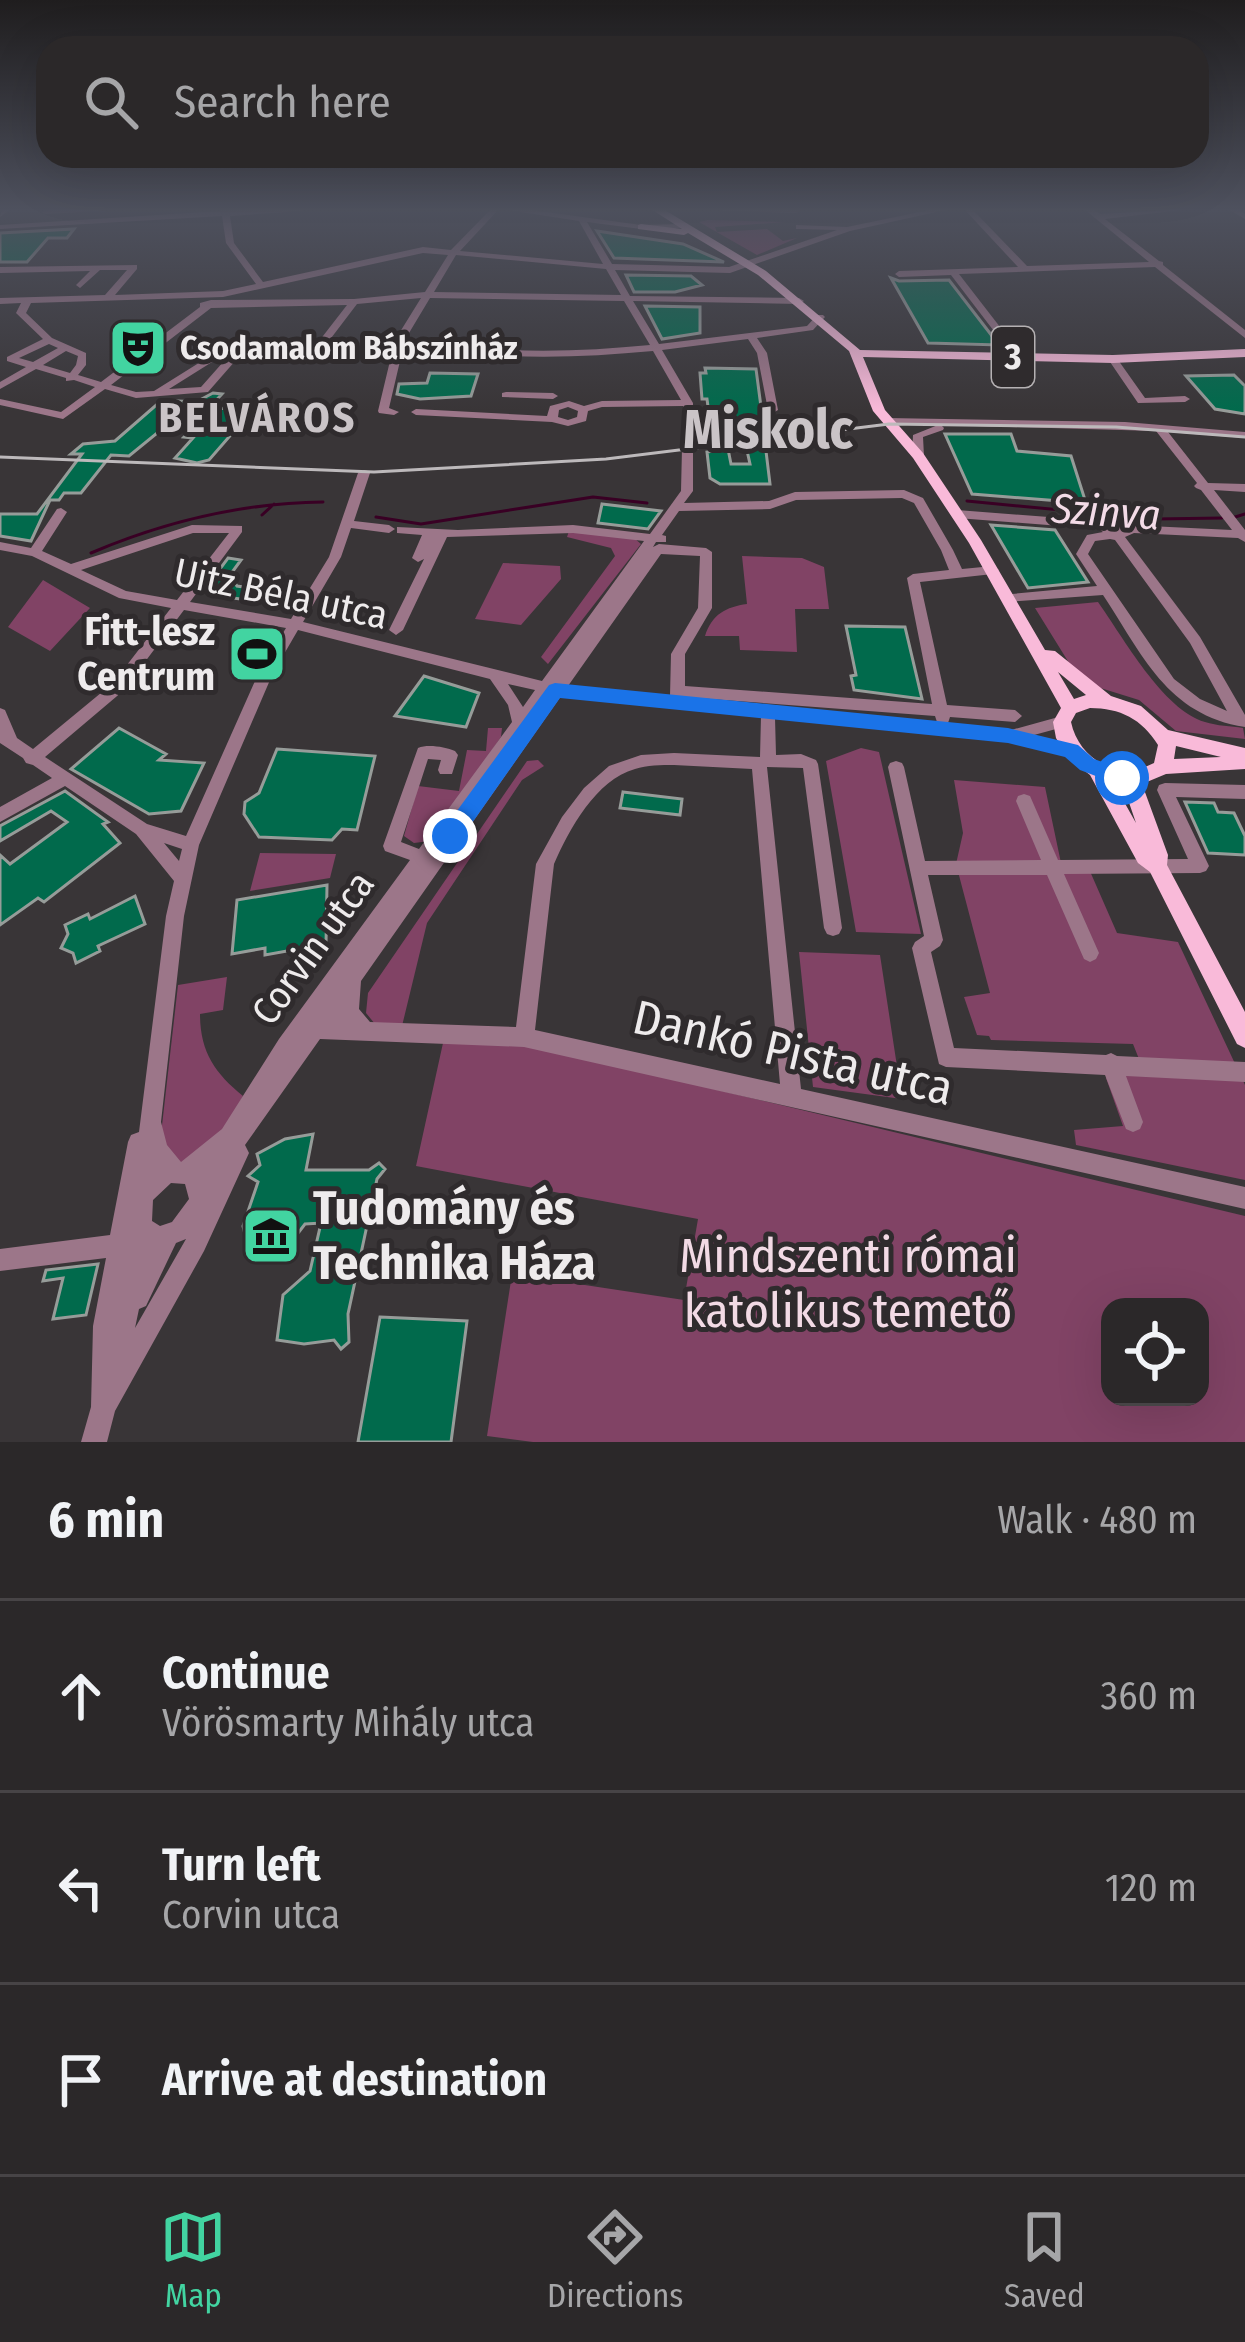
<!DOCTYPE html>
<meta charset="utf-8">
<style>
:root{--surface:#2b2829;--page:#333031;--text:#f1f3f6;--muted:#a6a6a8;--line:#474446;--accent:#42d4a1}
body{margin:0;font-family:"Fira Sans Condensed",sans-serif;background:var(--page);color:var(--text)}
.controls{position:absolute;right:36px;bottom:36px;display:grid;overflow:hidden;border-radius:24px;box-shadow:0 12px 48px #0002}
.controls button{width:108px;height:108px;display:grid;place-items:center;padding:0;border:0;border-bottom:3px solid var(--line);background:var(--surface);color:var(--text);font:60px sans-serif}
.stop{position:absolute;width:36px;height:36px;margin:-27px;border:9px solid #1a73e8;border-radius:50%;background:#fff}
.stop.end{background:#1a73e8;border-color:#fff;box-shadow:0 3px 12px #0008}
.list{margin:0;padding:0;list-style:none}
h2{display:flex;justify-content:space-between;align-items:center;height:156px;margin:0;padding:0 48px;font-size:51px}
h2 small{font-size:39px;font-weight:400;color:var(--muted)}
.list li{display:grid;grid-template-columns:78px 1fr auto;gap:36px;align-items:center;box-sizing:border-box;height:192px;padding:0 48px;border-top:3px solid var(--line)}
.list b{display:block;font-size:45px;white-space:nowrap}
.list p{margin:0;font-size:39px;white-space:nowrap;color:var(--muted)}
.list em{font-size:39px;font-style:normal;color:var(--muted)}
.icon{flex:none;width:66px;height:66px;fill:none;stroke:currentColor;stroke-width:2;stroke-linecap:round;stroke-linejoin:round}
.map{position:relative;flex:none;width:1245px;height:1442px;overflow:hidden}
.search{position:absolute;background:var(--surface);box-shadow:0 12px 48px #0002;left:36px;right:36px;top:36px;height:132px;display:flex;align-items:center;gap:30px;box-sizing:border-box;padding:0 42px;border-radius:36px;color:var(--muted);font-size:45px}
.sheet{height:732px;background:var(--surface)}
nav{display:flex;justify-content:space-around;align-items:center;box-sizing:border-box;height:168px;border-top:3px solid var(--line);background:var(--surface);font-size:33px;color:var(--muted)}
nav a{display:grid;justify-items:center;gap:6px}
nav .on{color:var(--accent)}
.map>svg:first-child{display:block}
.green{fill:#814365;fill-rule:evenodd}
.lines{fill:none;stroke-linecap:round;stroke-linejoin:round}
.stream{stroke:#390024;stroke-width:3}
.building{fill:#016a4c;stroke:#969c99;stroke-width:3}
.minor{fill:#9c7689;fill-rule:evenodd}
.major{fill:#f9bad9;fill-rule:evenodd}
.tram{stroke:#bdb9bb;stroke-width:3}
.route{fill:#1a73e8}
.labels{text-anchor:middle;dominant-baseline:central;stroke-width:10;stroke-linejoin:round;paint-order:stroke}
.far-poi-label{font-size:33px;font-weight:bold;fill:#eeebec;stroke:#2f2b2d;text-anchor:start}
.shield{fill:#2f2b2d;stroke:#b5b1b3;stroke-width:3}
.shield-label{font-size:36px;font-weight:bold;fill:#eeebec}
.street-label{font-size:39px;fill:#eeebec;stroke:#2f2b2d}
.poi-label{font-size:39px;font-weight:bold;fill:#eeebec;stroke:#2f2b2d;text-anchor:end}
.far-district-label{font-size:42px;font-weight:bold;letter-spacing:3px;fill:#cac4c7;stroke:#2f2b2d}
.water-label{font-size:42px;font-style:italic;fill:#f3dbe7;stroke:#2f2b2d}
.near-street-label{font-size:48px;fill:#eeebec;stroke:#2f2b2d}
.near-poi-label{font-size:48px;font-weight:bold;fill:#eeebec;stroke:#2f2b2d;text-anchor:start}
.near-park-label{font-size:48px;fill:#f2dae5;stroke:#2f2b2d}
.far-town-label{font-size:54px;font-weight:bold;fill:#cac4c7;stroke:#2f2b2d}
</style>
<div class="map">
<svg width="1245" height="1442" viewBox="0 0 1245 1442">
<rect width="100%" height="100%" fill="#393537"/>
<!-- green -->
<path class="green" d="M708 220 786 222 715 227 717 232 767 229 783 241 797 238 757 255 699 222Z
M569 531 634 538 641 544 548 664 541 657 615 556 611 548 567 537Z
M742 556 802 558 824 567 829 609H795L797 652 740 650 739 636H705C712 614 726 607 747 604Z
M503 563 560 566 561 579 521 625 475 619Z
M43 580 90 608 50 651 8 627Z
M1098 602C1123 637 1163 710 1205 722 1217 726 1231 726 1243 728L1245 739 1176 731 1139 700 1094 686 1074 671 1035 608Z
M488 728H502L501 737 430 841 414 843 404 836 418 786 459 791 467 750 486 751Z
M861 748 879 752 921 934 856 932 826 761Z
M538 760 544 766 522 780 427 923 402 1026 375 1024 366 1013 368 993 527 761Z
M954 780 1045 787 1061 863 1089 869 1117 933 1178 942 1245 1085V1180L1076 1145 1074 1130 1123 1126 1106 1078 1143 1069 1133 1044 991 1040 989 1036 977 1035 964 997 990 993 956 864 963 833Z
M260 853 336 854 330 878 250 891Z
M799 952 880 955 902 1099 813 1087Z
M227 977 223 1010 200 1014C200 1052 215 1073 243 1096L217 1146 176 1165 160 1143 178 985Z
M443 1043 534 1046 1245 1216V1442H533L487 1436 512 1274 684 1300 698 1219 416 1166ZM1110 1307H1200V1397H1110Z"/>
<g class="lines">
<!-- stream -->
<path class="stream" d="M967 501 1155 519 1222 518
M262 515 274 504
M376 517 421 524 593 497 647 503
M1232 518 1245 514
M91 553C166 521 241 503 323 502"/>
</g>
<!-- building -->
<path class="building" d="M74 229 67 238H48L27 262H0V233Z
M597 231 683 244 724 262 614 258Z
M626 275 691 276 702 285 675 292H634Z
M891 278 899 281 949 280 999 345 928 343Z
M645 306 700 307V333L662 339Z
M705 368 756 369 763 422 747 426 710 422 707 399H702L700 373H706Z
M430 373 478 374 471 396 420 399 397 394 399 384 427 383Z
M1234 375 1245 386V414L1215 409 1186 376Z
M213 393 222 394 208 409 255 407 209 460 197 463 175 458 193 438 184 437 198 423 173 420 129 456 111 455 81 493H64L59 500H50L31 541 0 536V514H37L82 454H71L83 444 115 441 162 400 196 402Z
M945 434H1011L1017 451 1071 456 1086 503 972 494Z
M765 443 770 484H720L710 478 707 452 728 449 731 464H750L746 446Z
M602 504 661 511 648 529 598 523Z
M991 525 1055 530 1088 582 1028 588Z
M228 558 241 560 230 575 237 586 264 590 255 601 211 595 205 589Z
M846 626 905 627 922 699 854 690 851 676 856 675Z
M424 676 479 693 466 727 395 716Z
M119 728 166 754 159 760 204 763 181 811 149 814 71 769Z
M277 749 375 756 357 830 342 829 332 840 259 837 244 814 245 802 259 793Z
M65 791 108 822 103 824 120 843 44 902 38 898 0 925V855L10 864 67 822 51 811 0 841V826Z
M623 792 682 799 680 815 620 808Z
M1185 802 1214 803 1218 812 1234 813 1245 836V855L1208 853Z
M327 885 326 944 265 955V948L232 954 237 900Z
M135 896 145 924 98 946 100 951 76 963 73 953 61 948 68 934 65 925 88 914 90 919Z
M313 1134 306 1170H369L379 1163 385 1169 377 1179 348 1314 349 1342 341 1349 334 1340 304 1344 277 1340 283 1295 310 1271 321 1223 305 1224 289 1245 251 1260 243 1226 258 1182 248 1176 260 1165 257 1154 285 1139Z
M98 1264 86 1315 53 1319 63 1278 43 1281 46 1270Z
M380 1317 467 1321 451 1442H358Z"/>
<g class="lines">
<!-- minor -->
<path class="minor" d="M2 209H11L0 217Z
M55 209H103L99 211 45 214 41 212Z
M221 209H305L301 211 230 216 234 243 263 282 423 247 451 250 491 209H499L460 251 603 264 579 221 502 209H524L641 225 685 224 686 226 682 228 641 229 587 222 612 264 729 267 837 230 799 229H796V225L847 227 934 209H950L850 231 730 273 615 270 630 296 799 298 804 301 799 304 633 301 659 344 807 326 817 315H823L825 317 813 330 757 338 767 353 778 410 773 413 768 410 757 353 748 339 662 350 693 403V491L684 503 769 501 795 492 904 490 923 498 953 550 962 569 993 566 999 570 993 574 920 582 947 705 1015 710 1022 716 1015 722 950 717 948 723 1011 730 1062 716 1067 718 1070 722 1067 726 1034 735 1076 746 1079 750 1076 754 1071 756 1008 741 775 718 776 755 801 754 816 760 818 764 842 928 839 934 833 936 827 934 824 928 803 768 767 767 801 1089 1245 1187V1209L524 1047 320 1039 245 1145 249 1153 204 1251 115 1411 107 1442H81L91 1407 93 1326 106 1258 0 1271V1249L110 1235 128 1142 131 1135 139 1132 166 916 174 881 136 834 65 786 0 822V807L52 778 33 765 26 763 23 758 0 743V708L5 710 17 738 33 749 113 683 171 608 119 598 32 556 0 550V542L31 548 57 509 61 508 67 512 42 551 71 564 192 525 242 526V532L190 602 291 619 329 557 358 473 364 470 368 471 370 473 354 521 389 525 395 529 389 533 351 528 341 557 303 622 542 681 644 541 573 533 447 537 403 630 396 635 389 630 424 559 418 562 412 558 422 535 397 533V527L458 530 573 525 650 534 681 491 683 406 602 407 588 411 586 421 568 426 552 422 416 415 411 412 416 409 547 416 550 406 569 401 584 406 602 401 681 400 653 351C567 359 489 360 404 344L389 408 399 412 394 415 379 413 378 411 395 340 421 298 357 304 322 350 243 352 208 392 136 398 105 389 63 419 0 405V399L61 412 95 387 74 380 66 381V378L36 369 0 389V382L26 367 7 361V357L43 339 16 313 21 303 0 304V298L105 295 127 270H100L80 288 76 285 90 271 0 273V267L137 265V269L115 295 223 291 256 284 226 243 222 216 0 229V225L221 211ZM423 253 448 255 425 292 354 299 211 300 200 303V307L101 382 78 375 86 365V353L52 338 26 313 31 303 223 297ZM456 255 606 269 621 295 434 292ZM430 298 624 301 650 345C567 353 488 354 406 338ZM347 305 316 345 248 346 243 343 238 346H226L154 391 136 392 111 385 211 308ZM49 344 58 348 33 362 19 358ZM66 351 78 356 76 365 70 373 43 365ZM228 352H232L201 387 169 389ZM568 407 578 411 577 417 568 420 558 417 559 410ZM902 498 914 503 941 550 949 570 913 574 907 578 932 704 685 686V654L712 608V552L706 548 659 544 653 547 656 542H666V536L662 535 679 511 770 509 796 500ZM193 533H229L177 600 126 591 81 570ZM661 554 700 556 698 608 671 654 670 696 568 686ZM184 610 286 628 259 672 186 836 147 824 45 757 123 691ZM298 630 490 679 508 705 512 722 419 849 401 842 428 759 441 760 438 770 440 774H452L458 755 455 751C445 747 428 744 418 748L383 846 385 851 410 860 279 1039 222 1129 181 1162 167 1145 161 1122 184 916 199 845 273 673ZM508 684 535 690 523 707ZM561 696 761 716 760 757 674 753 641 755 609 766 584 788 562 817 536 864 516 1027 370 1022 359 1009 361 981ZM684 697 935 716 937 722ZM674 765 752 769 780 1084 535 1030 554 864C569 829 596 780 635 769 647 765 661 765 674 765ZM164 843 182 849 179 861ZM171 1183 185 1184 189 1199 172 1222 160 1226 152 1221 153 1200ZM186 1239 135 1328 139 1309 146 1306 176 1243Z
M719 209H798L800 211 796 213 723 211Z
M964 209H972L1027 266 1149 262 1084 209H1093L1100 214 1190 209 1105 219 1159 261 1163 262V265L1245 330V338L1155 267 959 274 1021 354 1013 356 951 275 899 277 895 274 899 271 1018 267Z
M1228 209H1238L1245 214V219Z
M1113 356 1116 357 1145 398 1185 396 1190 399 1185 402 1138 403 1108 359Z
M506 392 553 393 558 396 553 399 502 397V393Z
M887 418 1125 422 1245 432V438L1168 432 1208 483 1245 484V492L1214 490 1245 530V542L1238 538 1134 533 1125 537 1200 637 1245 715V727C1167 715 1142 654 1103 595L1007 602 1005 599 1007 596 1012 594 1097 586 1076 554 1087 535 1103 532 1099 529 957 518 951 514 957 510 1101 521 1115 517 1128 525 1232 530 1201 490 1196 488 1194 486 1197 483 1156 431 941 425 944 428 943 430 923 437 924 456 918 459 912 456 913 435 938 425 883 423V419ZM1110 539 1115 540 1190 643 1227 711 1200 699 1174 679 1088 554 1095 541Z
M896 761 902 763 904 767 925 861 1041 860 1016 801 1018 796 1024 794 1030 796 1058 860 1188 859 1157 790 1159 785 1165 783 1245 785V799L1176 797 1209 866 1206 871 1200 873 1064 874 1099 953 1096 959 1090 962 1084 959 1047 875H928L943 940 940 946 931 952 954 1048 1106 1055 1111 1053 1117 1056 1245 1062V1082L1126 1076 1143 1122 1140 1129 1133 1132 1126 1129 1105 1075 946 1067 939 1064 912 948 915 942 924 936 888 767 890 763Z"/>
<!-- major -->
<path class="major" d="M651 209H663L766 271 860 350 1113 355 1245 349V357L1113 363 863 357 885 410 923 453 981 540 1045 650 1055 651 1111 696 1141 706 1168 730 1245 748V769L1166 774 1142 784 1168 855 1167 865 1245 1012V1048L1237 1044 1150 872 1138 863 1090 775 1067 757 1056 738 1053 722 1061 708 969 543 913 458 873 411 849 351 758 275 688 233 684 235 638 229V225L641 224 682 229ZM1058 672 1086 695 1074 699ZM1090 708C1120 708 1142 719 1158 745L1154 763C1119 782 1079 760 1071 722L1076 713ZM1176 746 1221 757 1174 759ZM1114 784 1123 785 1136 823Z"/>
<!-- tram -->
<path class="tram" d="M0 457 374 472 606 459 889 424 1116 427 1245 437"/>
</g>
<!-- sky -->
<linearGradient id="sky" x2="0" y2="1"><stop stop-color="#1f1d1e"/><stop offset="0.51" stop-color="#4e515e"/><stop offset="1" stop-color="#4e515e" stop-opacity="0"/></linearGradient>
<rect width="1245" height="411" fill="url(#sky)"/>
<!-- route -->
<path class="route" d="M555 683 1008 728 1078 745 1094 759 1130 772 1133 778 1122 786 1080 770 1065 757 1008 743 560 698 458 843H443V830L549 685Z"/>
<!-- icons -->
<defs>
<symbol id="theatre-square" viewBox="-11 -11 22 22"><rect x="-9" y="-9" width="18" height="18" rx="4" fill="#42d4a1" stroke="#2f2b2d"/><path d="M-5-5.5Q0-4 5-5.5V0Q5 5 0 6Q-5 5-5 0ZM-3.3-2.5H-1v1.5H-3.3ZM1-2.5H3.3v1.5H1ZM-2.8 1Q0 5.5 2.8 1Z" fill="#111"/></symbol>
<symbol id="stadium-square" viewBox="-11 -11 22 22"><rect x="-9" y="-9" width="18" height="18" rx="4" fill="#42d4a1" stroke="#2f2b2d"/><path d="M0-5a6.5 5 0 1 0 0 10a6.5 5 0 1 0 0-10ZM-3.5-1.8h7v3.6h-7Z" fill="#111"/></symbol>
<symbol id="museum-square" viewBox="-11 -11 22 22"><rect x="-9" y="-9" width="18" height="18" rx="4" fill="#42d4a1" stroke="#2f2b2d"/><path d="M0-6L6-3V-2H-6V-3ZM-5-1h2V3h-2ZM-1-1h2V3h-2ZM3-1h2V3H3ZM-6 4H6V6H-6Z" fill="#111"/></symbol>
</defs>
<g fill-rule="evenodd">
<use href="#theatre-square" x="105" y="315" width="66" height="66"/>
<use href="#stadium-square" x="224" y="621" width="66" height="66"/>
<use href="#museum-square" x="238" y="1203" width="66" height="66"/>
</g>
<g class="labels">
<!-- far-poi labels -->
<g class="far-poi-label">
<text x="180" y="348">Csodamalom Bábszínház</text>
</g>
<!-- shield labels -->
<rect class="shield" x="992" y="327" width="42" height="60" rx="9"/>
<g class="shield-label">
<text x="1013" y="357">3</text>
</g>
<!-- street labels -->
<g class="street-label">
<text transform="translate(281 594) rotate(12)">Uitz Béla utca</text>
<text transform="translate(313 948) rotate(-54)">Corvin utca</text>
</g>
<!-- poi labels -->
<g class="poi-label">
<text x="215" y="632">Fitt-lesz<tspan x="215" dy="45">Centrum</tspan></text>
</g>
<!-- far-district labels -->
<g class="far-district-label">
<text x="258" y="418">BELVÁROS</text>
</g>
<!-- water labels -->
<g class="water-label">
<text transform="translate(1106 512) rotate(4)">Szinva</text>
</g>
<!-- near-street labels -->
<g class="near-street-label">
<text transform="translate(793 1053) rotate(13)">Dankó Pista utca</text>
</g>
<!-- near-poi labels -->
<g class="near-poi-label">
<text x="313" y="1208">Tudomány és<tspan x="313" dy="55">Technika Háza</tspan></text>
</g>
<!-- near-park labels -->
<g class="near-park-label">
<text x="848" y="1256">Mindszenti római<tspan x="848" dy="55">katolikus temető</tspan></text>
</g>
<!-- far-town labels -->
<g class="far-town-label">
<text x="768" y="430">Miskolc</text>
</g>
</g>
</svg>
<div class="controls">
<button><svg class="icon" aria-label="locate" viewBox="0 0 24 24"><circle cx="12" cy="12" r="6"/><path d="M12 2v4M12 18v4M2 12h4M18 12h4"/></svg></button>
</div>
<div class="stop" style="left:1122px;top:778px"></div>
<div class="stop end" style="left:450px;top:836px"></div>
<div class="search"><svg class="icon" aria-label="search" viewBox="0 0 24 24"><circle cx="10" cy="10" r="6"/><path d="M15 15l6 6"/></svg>Search here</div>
</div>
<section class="sheet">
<h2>6 min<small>Walk · 480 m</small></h2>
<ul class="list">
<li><svg class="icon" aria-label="ahead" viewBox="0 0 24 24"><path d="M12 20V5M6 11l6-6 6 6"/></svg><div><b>Continue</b><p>Vörösmarty Mihály utca</p></div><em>360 m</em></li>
<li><svg class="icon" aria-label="left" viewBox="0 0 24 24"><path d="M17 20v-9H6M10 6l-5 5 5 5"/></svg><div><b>Turn left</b><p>Corvin utca</p></div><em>120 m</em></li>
<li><svg class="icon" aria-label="arrive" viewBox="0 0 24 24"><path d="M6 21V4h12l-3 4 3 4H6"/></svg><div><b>Arrive at destination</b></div></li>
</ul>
</section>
<nav>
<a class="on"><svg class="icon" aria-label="map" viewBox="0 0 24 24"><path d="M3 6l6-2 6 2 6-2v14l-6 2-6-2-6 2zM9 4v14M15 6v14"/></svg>Map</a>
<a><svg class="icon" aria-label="directions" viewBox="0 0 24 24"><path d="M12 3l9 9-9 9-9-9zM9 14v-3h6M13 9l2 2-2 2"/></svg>Directions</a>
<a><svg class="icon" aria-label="saved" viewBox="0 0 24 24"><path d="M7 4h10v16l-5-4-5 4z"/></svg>Saved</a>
</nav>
